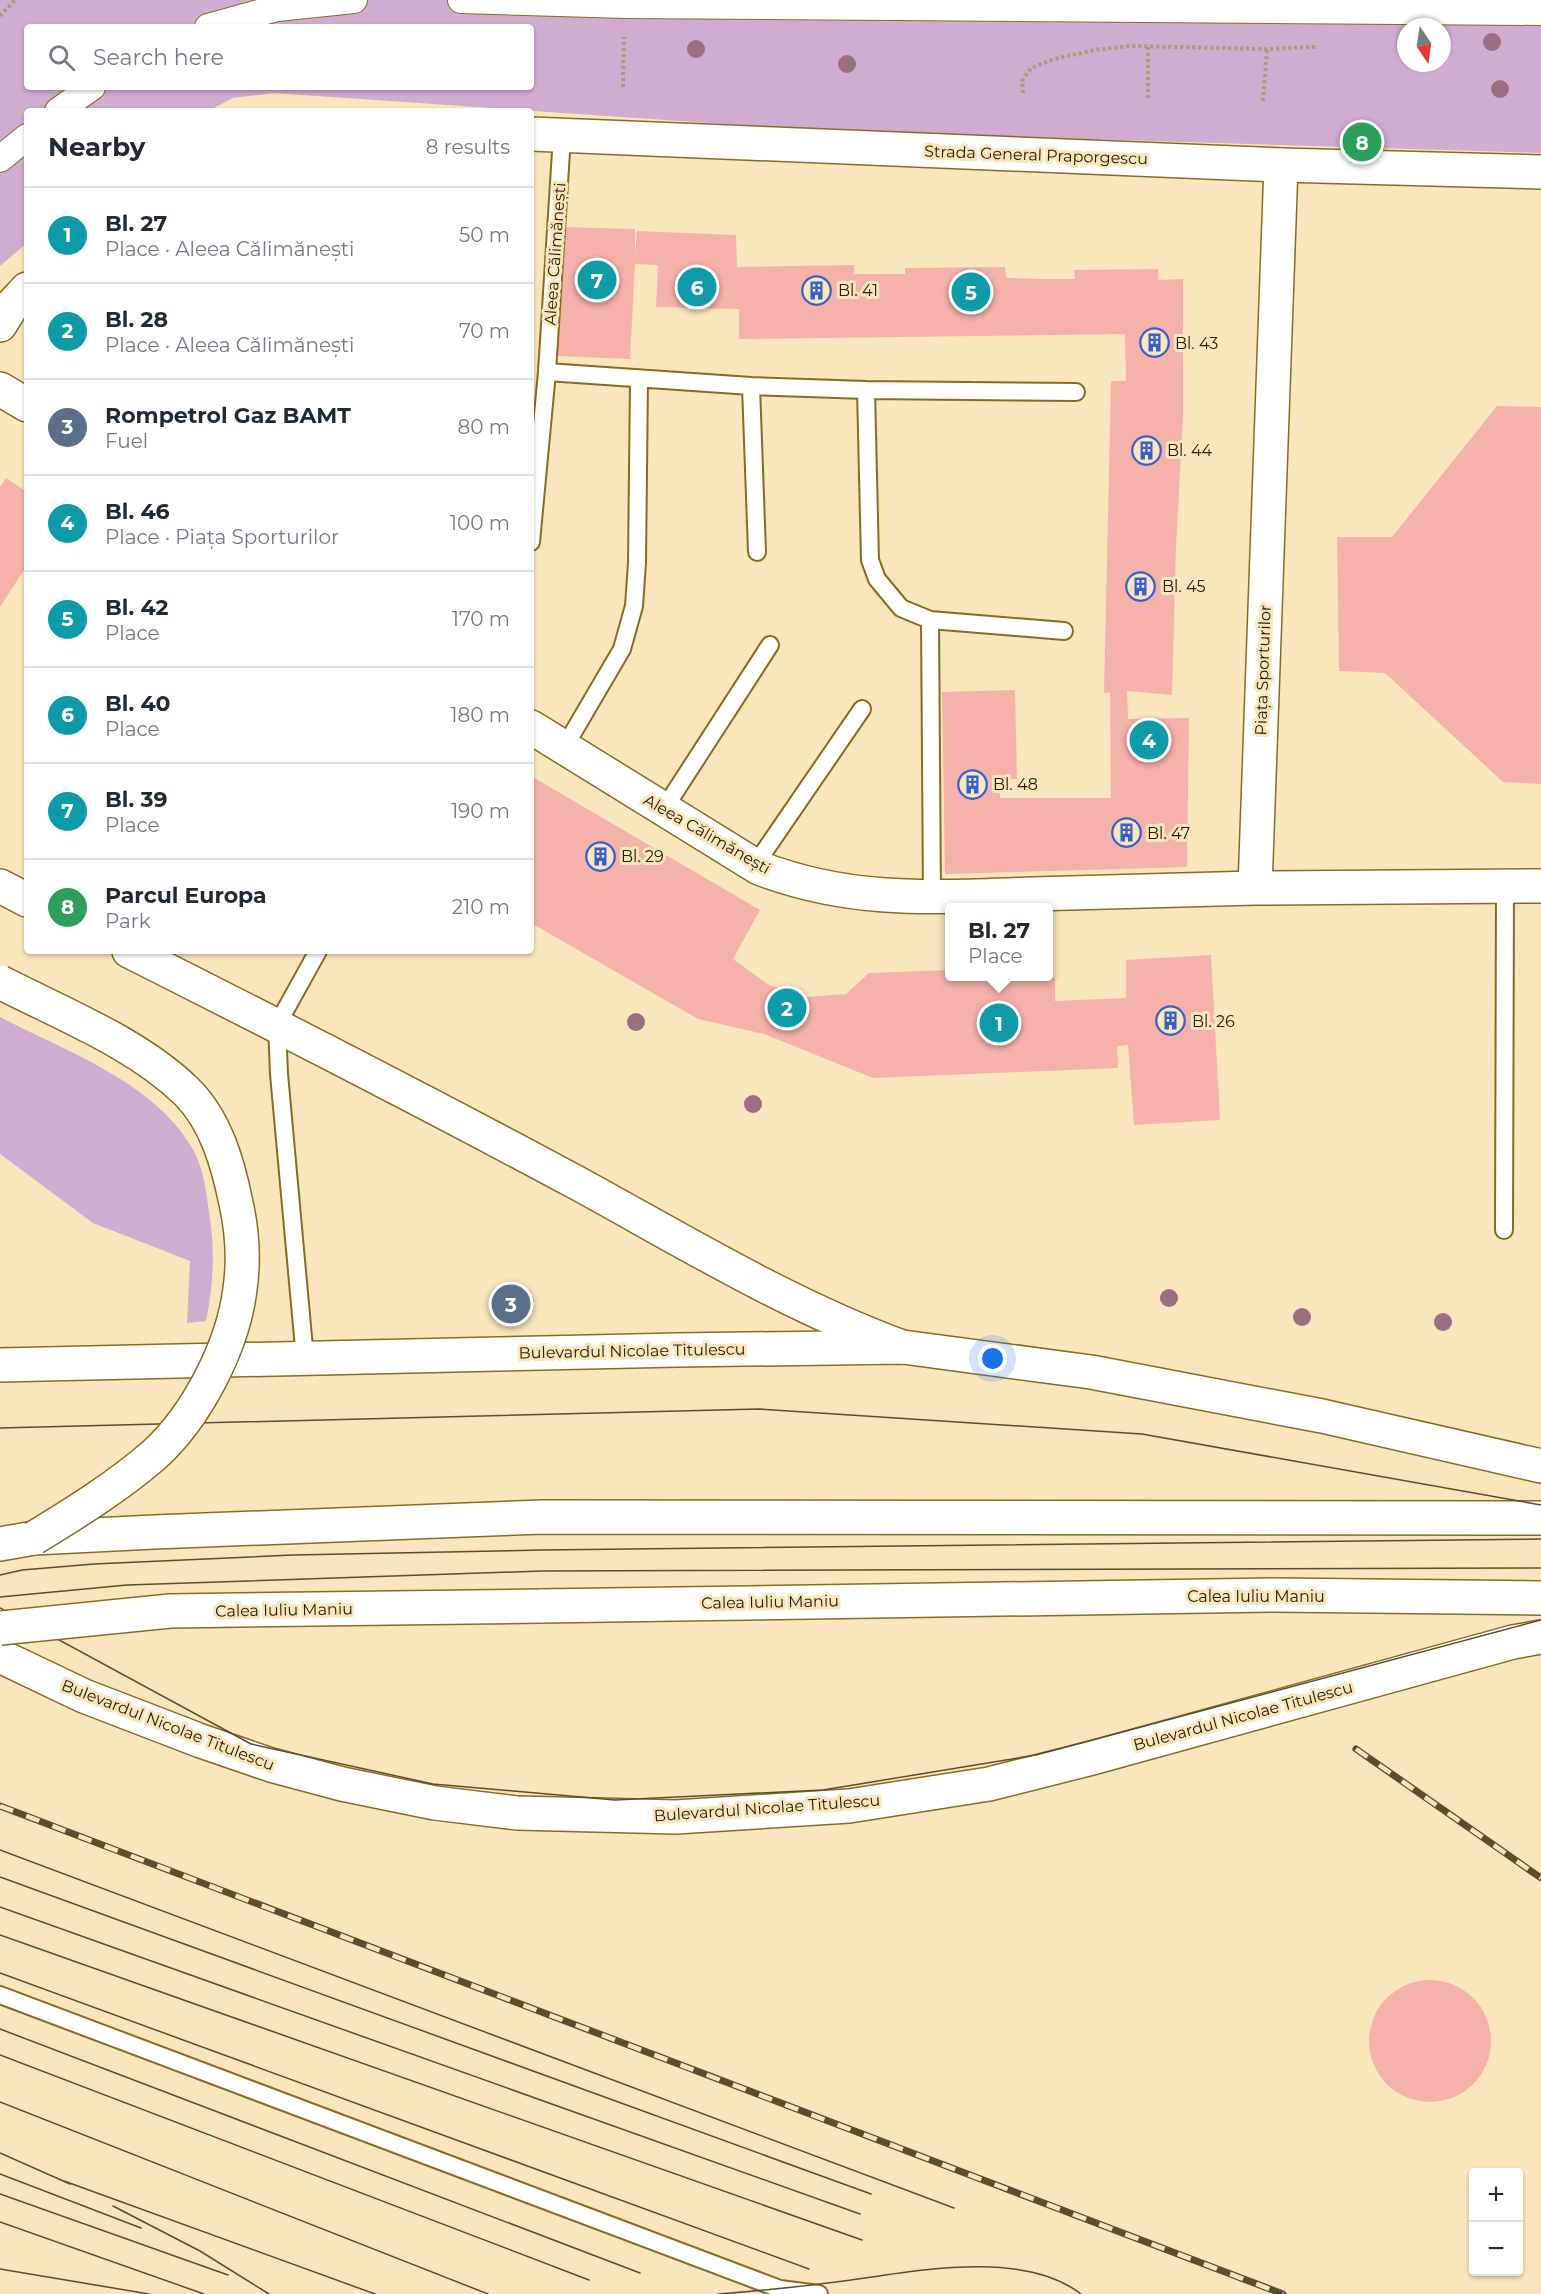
<!DOCTYPE html>
<meta charset="utf-8">
<style>
:root{--surface:#fff;--page:#f2f2f3;--text:#1f2937;--muted:#747a83;--line:#e0e1e3;--accent:#d93025}
body{margin:0;font-family:Montserrat,sans-serif;background:var(--page);color:var(--text)}
.controls{position:absolute;right:18px;bottom:18px;display:grid;overflow:hidden;border-radius:6px;box-shadow:0 2px 4px #0004}
.controls button{width:54px;height:54px;display:grid;place-items:center;padding:0;border:0;border-bottom:2px solid var(--line);background:var(--surface);color:var(--text);font:30px sans-serif}
.compass{position:absolute;left:1397px;top:18px;width:54px;height:54px;border-radius:50%;background:var(--surface);box-shadow:0 2px 4px #0004;rotate:167deg}
.you{position:absolute;left:993px;top:1359px;width:21px;height:21px;margin:-15px;border:4px solid #fff;border-radius:50%;background:#1a73e8;box-shadow:0 0 0 9px #1a73e833}
.badge{display:grid;place-items:center;width:39px;height:39px;border-radius:50%;background:var(--accent);color:#fff;font-size:20px;font-weight:700}
.pin{position:absolute;translate:-50% -50%;border:3px solid #fff;box-shadow:0 2px 6px #0006}
.popup{position:absolute;left:945px;top:903px;width:108px;height:78px;box-sizing:border-box;display:grid;place-content:center;border-radius:6px;background:var(--surface);filter:drop-shadow(0 2px 4px #0005);font-size:20px;white-space:nowrap;color:var(--muted)}
.popup b{font-size:22px;color:var(--text)}
.popup::after{content:'';position:absolute;left:50%;top:100%;margin-left:-12px;border:12px solid transparent;border-top-color:var(--surface)}
.list{margin:0;padding:0;list-style:none}
h2{display:flex;justify-content:space-between;align-items:center;height:78px;margin:0;padding:0 24px;font-size:26px}
h2 small{font-size:20px;font-weight:400;color:var(--muted)}
.list li{display:grid;grid-template-columns:39px 1fr auto;gap:18px;align-items:center;box-sizing:border-box;height:96px;padding:0 24px;border-top:2px solid var(--line)}
.list b{display:block;font-size:22px;white-space:nowrap}
.list p{margin:0;font-size:20px;white-space:nowrap;color:var(--muted)}
.list em{font-size:20px;font-style:normal;color:var(--muted)}
.icon{flex:none;width:33px;height:33px;fill:none;stroke:currentColor;stroke-width:2;stroke-linecap:round;stroke-linejoin:round}
.map{position:relative;flex:none;width:1541px;height:2294px;overflow:hidden}
.search{position:absolute;background:var(--surface);box-shadow:0 2px 4px #0004;left:24px;top:24px;width:510px;height:66px;display:flex;align-items:center;gap:15px;box-sizing:border-box;padding:0 21px;border-radius:6px;color:var(--muted);font-size:22px}
.panel{position:absolute;background:var(--surface);box-shadow:0 2px 4px #0004;left:24px;top:108px;width:510px;height:846px;border-radius:6px}
.map>svg:first-child{display:block}
.green{fill:#d0acd1;fill-rule:evenodd}
.building{fill:#f5b2ab}
.lines{fill:none;stroke-linecap:round;stroke-linejoin:round}
.service-casing{stroke:#8a6b1e;stroke-width:20}
.pedestrian-casing{stroke:#8a6b1e;stroke-width:28}
.minor-casing{stroke:#8a6b1e;stroke-width:36}
.tertiary-casing{stroke:#8a6b1e;stroke-width:36}
.secondary-casing{stroke:#8a6b1e;stroke-width:36}
.primary-casing{stroke:#8a6b1e;stroke-width:36}
.path{stroke:#ac9b77;stroke-width:4;stroke-dasharray:3 3;stroke-linecap:butt}
.service{stroke:#fff;stroke-width:16}
.pedestrian{stroke:#fff;stroke-width:26}
.minor{stroke:#fff;stroke-width:33}
.tertiary{stroke:#fff;stroke-width:33}
.secondary{stroke:#fff;stroke-width:33}
.primary{stroke:#fff;stroke-width:33}
.tram{stroke:#5b4d2f;stroke-width:1.5}
.rail-casing{stroke:#5b4d2f;stroke-width:7}
.rail{stroke:#fae6bc;stroke-width:4.5;stroke-dasharray:14;stroke-linecap:butt}
.tertiary-bridge-casing{stroke:#8a6b1e;stroke-width:36;stroke-linecap:butt}
.primary-bridge-casing{stroke:#8a6b1e;stroke-width:36;stroke-linecap:butt}
.tertiary-bridge{stroke:#fff;stroke-width:33}
.primary-bridge{stroke:#fff;stroke-width:33}
.tree{fill:#9b6f81}
.labels{text-anchor:middle;dominant-baseline:central;stroke-width:6;stroke-linejoin:round;paint-order:stroke}
.street-label{font-size:16px;fill:#271b00;stroke:#fae6bc}
.poi-label{font-size:16px;fill:#271b00;stroke:#fae6bc;text-anchor:start}
</style>
<div class="map">
<svg width="1541" height="2294" viewBox="0 0 1541 2294">
<rect width="100%" height="100%" fill="#fae6bc"/>
<!-- green -->
<path class="green" d="M0 0H1541V153L825 131 273 93 233 98 208 111H27V243L0 266ZM27 27H531V87H27ZM1406 27H1442V63H1406Z
M0 1017C65 1051 152 1081 191 1146 203 1165 206 1190 209 1212 215 1250 214 1283 206 1321L187 1323 190 1261 93 1223 0 1154Z"/>
<!-- building -->
<path class="building" d="M562 227 635 229V255L637 231 736 235 737 267 854 265V274H905V268L1005 267 1006 278 1045 279H1075L1074 270 1158 269V280L1183 279V415L1176 547 1172 695 1127 691 1128 719 1189 718 1187 867 945 874 942 692 1015 690 1017 779H1000V798H1111L1110 692 1104 693 1111 381H1126L1125 334 739 339V309L656 307 658 265 635 264 630 359 557 356Z
M1497 406 1541 407V784L1503 782 1385 673 1339 671 1337 537H1392Z
M6 478 27 492V572L24 570 0 607V487Z
M531 776 760 910 733 959 769 985 806 997 846 994 869 973 950 970V976L1055 978V1001L1126 998V960L1211 955 1220 1120 1134 1125 1128 1045 1117 1046 1118 1068 873 1078 764 1034 698 1019 531 923Z
M1369 2041a61 61 0 1 1 122 0a61 61 0 1 1-122 0Z"/>
<g class="lines">
<defs>
<path id="service" d="M547 372 751 386 866 390 870 560 877 579 901 608 930 620 1064 631
M751 386 757 552
M866 390 1076 392
M531 542 547 372 562 136
M930 620 932 897
M564 748 622 649 634 606 637 563 639 379
M664 809 770 645
M755 865 862 709
M1504 1230 1505 886
M305 1359 279 1074 277 1025 318 951
M0 1995 780 2289 819 2294"/>
<path id="pedestrian" d="M461 0 625 5 1541 12
M208 27 277 8 354 0
M58 111 92 87
M0 159 27 137"/>
<path id="minor" d="M1281 165 1255 888 1541 886
M0 389 27 405
M531 727 759 868C853 904 935 897 1033 894 1107 892 1181 890 1255 888"/>
<path id="tertiary" d="M531 134 1281 165 1541 172
M0 325 13 304 27 289
M0 886 27 900
M129 951C280 1027 430 1104 579 1184 685 1242 788 1305 902 1347"/>
<path id="secondary" d="M0 1365 678 1350 903 1347 1091 1372 1322 1416 1541 1466
M0 1656 84 1696 201 1741 271 1765 342 1784 435 1803 517 1813 676 1817 849 1806 989 1784 1092 1758 1513 1642 1541 1637"/>
<path id="primary" d="M0 1544 34 1538 154 1532 543 1517 1541 1518
M540 1606 1276 1595 1541 1598"/>
</defs>
<!-- service casing -->
<use href="#service" class="service-casing"/>
<!-- pedestrian casing -->
<use href="#pedestrian" class="pedestrian-casing"/>
<!-- minor casing -->
<use href="#minor" class="minor-casing"/>
<!-- tertiary casing -->
<use href="#tertiary" class="tertiary-casing"/>
<!-- secondary casing -->
<use href="#secondary" class="secondary-casing"/>
<!-- primary casing -->
<use href="#primary" class="primary-casing"/>
<!-- path -->
<path class="path" d="M0 16 15 0
M1148 47V98
M623 87 624 37
M1023 93 1022 81 1031 68 1054 59 1095 50 1130 46 1267 49 1315 47
M1263 101 1267 49"/>
<!-- service -->
<use href="#service" class="service"/>
<!-- pedestrian -->
<use href="#pedestrian" class="pedestrian"/>
<!-- minor -->
<use href="#minor" class="minor"/>
<!-- tertiary -->
<use href="#tertiary" class="tertiary"/>
<!-- secondary -->
<use href="#secondary" class="secondary"/>
<!-- primary -->
<use href="#primary" class="primary"/>
<!-- tram -->
<path class="tram" d="M0 1428 759 1409 1142 1434 1541 1505
M0 1575 22 1570 94 1564 293 1555 542 1550 1541 1539
M0 1597 127 1585 542 1571 1541 1568
M0 1608 251 1744 433 1784 615 1800 823 1790 1036 1755 1541 1620
M0 1850 954 2208
M0 1877 871 2194
M0 1907 860 2214
M0 1935 862 2240
M0 1973 809 2269
M0 2029 640 2273
M0 2055 589 2280
M0 2102 488 2294
M0 2153 70 2184
M0 2174 141 2228
M64 2181 375 2294
M0 2194 228 2275
M113 2206 200 2251 269 2294
M0 2222 204 2294
M0 2269 149 2294
M718 2294C758 2291 797 2287 836 2282 907 2273 1020 2247 1081 2294"/>
<defs>
<path id="rail" d="M1356 1749 1541 1878
M0 1806 1283 2294"/>
</defs>
<!-- rail casing -->
<use href="#rail" class="rail-casing"/>
<!-- rail -->
<use href="#rail" class="rail"/>
<defs>
<path id="tertiary-bridge" d="M0 982C62 1014 137 1043 187 1092 216 1121 228 1164 236 1203 242 1230 244 1261 240 1289 233 1346 197 1416 154 1455 117 1487 75 1513 34 1538"/>
<path id="primary-bridge" d="M0 1628 170 1611 540 1606"/>
</defs>
<!-- tertiary-bridge casing -->
<use href="#tertiary-bridge" class="tertiary-bridge-casing"/>
<!-- primary-bridge casing -->
<use href="#primary-bridge" class="primary-bridge-casing"/>
<!-- tertiary-bridge -->
<use href="#tertiary-bridge" class="tertiary-bridge"/>
<!-- primary-bridge -->
<use href="#primary-bridge" class="primary-bridge"/>
</g>
<!-- trees -->
<g class="tree">
<circle cx="1492" cy="42" r="9"/>
<circle cx="696" cy="49" r="9"/>
<circle cx="847" cy="64" r="9"/>
<circle cx="1500" cy="89" r="9"/>
<circle cx="636" cy="1022" r="9"/>
<circle cx="753" cy="1104" r="9"/>
<circle cx="1169" cy="1298" r="9"/>
<circle cx="1302" cy="1317" r="9"/>
<circle cx="1443" cy="1322" r="9"/>
</g>
<!-- icons -->
<defs>
<symbol id="building-ring" viewBox="-11 -11 22 22"><circle r="9.5" fill="#fae6bc" stroke="#375fcf" stroke-width="1.5"/><path d="M-4-6H4V6H1V3H-1V6H-4ZM-2.5-4.3h1.7v1.8h-1.7ZM.8-4.3h1.7v1.8H.8ZM-2.5-1h1.7V.8h-1.7ZM.8-1h1.7V.8H.8Z" fill="#375fcf"/></symbol>
</defs>
<g fill-rule="evenodd">
<use href="#building-ring" x="800" y="274" width="33" height="33"/>
<use href="#building-ring" x="1138" y="326" width="33" height="33"/>
<use href="#building-ring" x="1130" y="434" width="33" height="33"/>
<use href="#building-ring" x="1124" y="570" width="33" height="33"/>
<use href="#building-ring" x="956" y="768" width="33" height="33"/>
<use href="#building-ring" x="1110" y="816" width="33" height="33"/>
<use href="#building-ring" x="584" y="840" width="33" height="33"/>
<use href="#building-ring" x="1154" y="1004" width="33" height="33"/>
</g>
<g class="labels">
<!-- street labels -->
<g class="street-label">
<text transform="translate(1036 155) rotate(2)">Strada General Praporgescu</text>
<text transform="translate(555 254) rotate(-86)">Aleea Călimănești</text>
<text transform="translate(1263 670) rotate(-88)">Piața Sporturilor</text>
<text transform="translate(707 834) rotate(30)">Aleea Călimănești</text>
<text transform="translate(632 1351) rotate(-1)">Bulevardul Nicolae Titulescu</text>
<text x="1256" y="1596">Calea Iuliu Maniu</text>
<text transform="translate(770 1602) rotate(-1)">Calea Iuliu Maniu</text>
<text transform="translate(284 1610) rotate(-1)">Calea Iuliu Maniu</text>
<text transform="translate(1243 1716) rotate(-15)">Bulevardul Nicolae Titulescu</text>
<text transform="translate(168 1725) rotate(21)">Bulevardul Nicolae Titulescu</text>
<text transform="translate(767 1808) rotate(-4)">Bulevardul Nicolae Titulescu</text>
</g>
<!-- poi labels -->
<g class="poi-label">
<text x="838" y="290">Bl. 41</text>
<text x="1175" y="343">Bl. 43</text>
<text x="1167" y="450">Bl. 44</text>
<text x="1162" y="586">Bl. 45</text>
<text x="993" y="784">Bl. 48</text>
<text x="1147" y="833">Bl. 47</text>
<text x="621" y="856">Bl. 29</text>
<text x="1192" y="1021">Bl. 26</text>
</g>
</g>
</svg>
<div class="controls">
<button>+</button>
<button>−</button>
</div>
<svg class="compass" viewBox="-18 -18 36 36"><path d="M0-13l5 13h-10z" fill="#e53935"/><path d="M0 13l5-13h-10z" fill="#747a83"/></svg>
<div class="you"></div>
<div class="pin badge" style="left:999px;top:1023px;background:#0f9aa8">1</div>
<div class="popup"><b>Bl. 27</b>Place</div>
<div class="pin badge" style="left:787px;top:1008px;background:#0f9aa8">2</div>
<div class="pin badge" style="left:511px;top:1304px;background:#5c6f8a">3</div>
<div class="pin badge" style="left:1149px;top:740px;background:#0f9aa8">4</div>
<div class="pin badge" style="left:971px;top:292px;background:#0f9aa8">5</div>
<div class="pin badge" style="left:697px;top:287px;background:#0f9aa8">6</div>
<div class="pin badge" style="left:597px;top:280px;background:#0f9aa8">7</div>
<div class="pin badge" style="left:1362px;top:142px;background:#2e9e5b">8</div>
<div class="search"><svg class="icon" aria-label="search" viewBox="0 0 24 24"><circle cx="10" cy="10" r="6"/><path d="M15 15l6 6"/></svg>Search here</div>
<section class="panel">
<h2>Nearby<small>8 results</small></h2>
<ul class="list">
<li><span class="badge" style="background:#0f9aa8">1</span><div><b>Bl. 27</b><p>Place · Aleea Călimănești</p></div><em>50 m</em></li>
<li><span class="badge" style="background:#0f9aa8">2</span><div><b>Bl. 28</b><p>Place · Aleea Călimănești</p></div><em>70 m</em></li>
<li><span class="badge" style="background:#5c6f8a">3</span><div><b>Rompetrol Gaz BAMT</b><p>Fuel</p></div><em>80 m</em></li>
<li><span class="badge" style="background:#0f9aa8">4</span><div><b>Bl. 46</b><p>Place · Piața Sporturilor</p></div><em>100 m</em></li>
<li><span class="badge" style="background:#0f9aa8">5</span><div><b>Bl. 42</b><p>Place</p></div><em>170 m</em></li>
<li><span class="badge" style="background:#0f9aa8">6</span><div><b>Bl. 40</b><p>Place</p></div><em>180 m</em></li>
<li><span class="badge" style="background:#0f9aa8">7</span><div><b>Bl. 39</b><p>Place</p></div><em>190 m</em></li>
<li><span class="badge" style="background:#2e9e5b">8</span><div><b>Parcul Europa</b><p>Park</p></div><em>210 m</em></li>
</ul>
</section>
</div>
